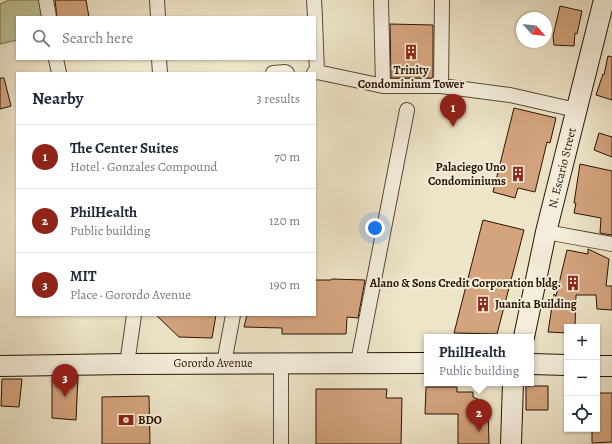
<!DOCTYPE html>
<meta charset="utf-8">
<style>
:root{--surface:#fff;--page:#f6f6f7;--text:#1f2937;--muted:#747a83;--line:#e0e1e3;--accent:#8f2418}
body{margin:0;font-family:Alegreya,serif;background:var(--page);color:var(--text)}
.controls{position:absolute;right:12px;bottom:12px;display:grid;overflow:hidden;border-radius:0px;box-shadow:0 1px 3px #0004}
.controls button{width:36px;height:36px;display:grid;place-items:center;padding:0;border:0;border-bottom:1px solid var(--line);background:var(--surface);color:var(--text);font:20px sans-serif}
.compass{position:absolute;left:516px;top:12px;width:36px;height:36px;border-radius:50%;background:var(--surface);box-shadow:0 1px 3px #0004;rotate:117deg}
.you{position:absolute;left:375px;top:228px;width:14px;height:14px;margin:-10px;border:3px solid #fff;border-radius:50%;background:#1a73e8;box-shadow:0 0 0 6px #1a73e833}
.badge{display:grid;place-items:center;width:26px;height:26px;border-radius:50%;background:var(--accent);color:#fff;font-size:13px;font-weight:700}
.pin{position:absolute;translate:-50% -33px;filter:drop-shadow(0 1px 2px #0008)}
.pin::after{content:'';position:absolute;top:21px;width:14px;height:12px;background:inherit;clip-path:polygon(0 0,100% 0,50% 100%)}
.popup{position:absolute;left:424px;top:334px;width:110px;height:52px;box-sizing:border-box;display:grid;place-content:center;border-radius:0px;background:var(--surface);filter:drop-shadow(0 1px 3px #0005);font-size:13px;white-space:nowrap;color:var(--muted)}
.popup b{font-size:15px;color:var(--text)}
.popup::after{content:'';position:absolute;left:50%;top:100%;margin-left:-8px;border:8px solid transparent;border-top-color:var(--surface)}
.list{margin:0;padding:0;list-style:none}
h2{display:flex;justify-content:space-between;align-items:center;height:52px;margin:0;padding:0 16px;font-size:17px}
h2 small{font-size:13px;font-weight:400;color:var(--muted)}
.list li{display:grid;grid-template-columns:26px 1fr auto;gap:12px;align-items:center;box-sizing:border-box;height:64px;padding:0 16px;border-top:1px solid var(--line)}
.list b{display:block;font-size:15px;white-space:nowrap}
.list p{margin:0;font-size:13px;white-space:nowrap;color:var(--muted)}
.list em{font-size:13px;font-style:normal;color:var(--muted)}
.icon{flex:none;width:22px;height:22px;fill:none;stroke:currentColor;stroke-width:2;stroke-linecap:round;stroke-linejoin:round}
.map{position:relative;flex:none;width:612px;height:444px;overflow:hidden}
.search{position:absolute;background:var(--surface);box-shadow:0 1px 3px #0004;left:16px;top:16px;width:300px;height:44px;display:flex;align-items:center;gap:10px;box-sizing:border-box;padding:0 14px;border-radius:0px;color:var(--muted);font-size:15px}
.panel{position:absolute;background:var(--surface);box-shadow:0 1px 3px #0004;left:16px;top:72px;width:300px;height:244px;border-radius:0px}
.map>svg:first-child{display:block}
.green{fill:#bbc394;stroke:#736b4b}
.building{fill:#d4a47e;stroke:#2b1302}
.lines{fill:none;stroke-linecap:round;stroke-linejoin:round}
.minor-casing{stroke:#5c4834;stroke-width:16}
.secondary-casing{stroke:#2b1302;stroke-width:22}
.minor{stroke:#f4eedc;stroke-width:14}
.secondary{stroke:#f4eedc;stroke-width:20}
.labels{text-anchor:middle;dominant-baseline:central;stroke-width:4;stroke-linejoin:round;paint-order:stroke}
.poi-label{font-size:12px;font-weight:bold;fill:#2b1302;stroke:#f4eedc;text-anchor:end}
.street-label{font-size:12px;fill:#2b1302;stroke:#f4eedc}
</style>
<div class="map">
<svg width="612" height="444" viewBox="0 0 612 444">
<rect width="100%" height="100%" fill="#eee5c9"/>
<filter id="stains"><feTurbulence type="fractalNoise" baseFrequency=".005" numOctaves="4"/><feColorMatrix values="0 0 0 0 .2 0 0 0 0 .09 0 0 0 0 .02 0 0 0 .5 -.17"/></filter>
<radialGradient id="worn" r=".72"><stop offset=".6" stop-color="#630" stop-opacity="0"/><stop offset="1" stop-color="#630" stop-opacity=".3"/></radialGradient>
<!-- green -->
<path class="green" d="M9 0H51L55 17H17V40L0 44V4Z"/>
<!-- building -->
<path class="building" d="M55 0H86L89 17H57Z
M560 6 582 11 577 34 575 33 574 46 554 45 553 36Z
M390 24 433 25V78H391Z
M608 56 612 57V100L596 95 603 74 604 75Z
M0 78H4L11 106 0 109Z
M514 108 556 118 550 143 547 142 535 192 518 188 515 198 493 192Z
M599 133 612 137V157L594 150Z
M580 164 612 171V235L600 233 601 218 574 213 576 203H574Z
M483 220 524 230 497 334 454 333Z
M588 249 609 259 606 286H612V310L597 309 596 295H576L575 327H567V333L548 332 554 294 556 296 567 250 588 254Z
M332 279 365 280 358 318 347 317 346 334H282V328L244 327 247 315H315V280H331Z
M156 315H216L212 338 179 337Z
M78 376 76 420 52 418V377Z
M2 379H22L19 407 1 406Z
M526 386H548V410H526Z
M426 387H457V392H473V397L484 402 488 407 489 444H458V414H425Z
M316 389H387L386 398H402L401 444H316Z
M597 393H612V442L592 443V429H597Z
M149 396 150 444H102V397Z"/>
<g class="lines">
<defs>
<path id="minor" d="M46 0 49 17
M157 0 158 17
M314 0 315 17
M381 0 383 86
M315 20 317 72
M56 59 59 73
M159 59 160 73
M273 73 285 72 287 73
M314 73 317 72 383 86H441L510 95 576 110
M441 86 442 0
M546 232 612 244
M358 362 407 110
M224 363 233 315
M127 364 134 315
M281 444V363"/>
<path id="secondary" d="M524 337 546 232 604 0
M531 364 567 365
M0 366 127 364 427 363
M597 366H612
M511 444 513 383"/>
</defs>
<!-- minor casing -->
<use href="#minor" class="minor-casing"/>
<!-- secondary casing -->
<use href="#secondary" class="secondary-casing"/>
<!-- minor -->
<use href="#minor" class="minor"/>
<!-- secondary -->
<use href="#secondary" class="secondary"/>
</g>
<!-- icons -->
<defs>
<symbol id="building-bare" viewBox="-9 -9 18 18"><path d="M-4-6H4V6H1V3H-1V6H-4ZM-2.5-4.3h1.7v1.8h-1.7ZM.8-4.3h1.7v1.8H.8ZM-2.5-1h1.7V.8h-1.7ZM.8-1h1.7V.8H.8Z" fill="#8f2418" stroke="#f4eedc" stroke-width="2.5" paint-order="stroke"/></symbol>
<symbol id="bank-bare" viewBox="-9 -9 18 18"><path d="M-6-4H6V4H-6ZM0-2.3a2.3 2.3 0 1 0 0 4.6a2.3 2.3 0 1 0 0-4.6Z" fill="#8f2418" stroke="#f4eedc" stroke-width="2.5" paint-order="stroke"/></symbol>
</defs>
<g fill-rule="evenodd">
<use href="#building-bare" x="400" y="41" width="22" height="22"/>
<use href="#building-bare" x="507" y="163" width="22" height="22"/>
<use href="#building-bare" x="562" y="272" width="22" height="22"/>
<use href="#building-bare" x="472" y="293" width="22" height="22"/>
<use href="#bank-bare" x="115" y="409" width="22" height="22"/>
</g>
<g class="labels">
<!-- poi labels -->
<g class="poi-label">
<text x="411" y="70" text-anchor="middle">Trinity<tspan x="411" dy="14">Condominium Tower</tspan></text>
<text x="506" y="167">Palaciego Uno<tspan x="506" dy="14">Condominiums</tspan></text>
<text x="561" y="283">Alano &amp; Sons Credit Corporation bldg.</text>
<text x="495" y="304" text-anchor="start">Juanita Building</text>
<text x="138" y="420" text-anchor="start">BDO</text>
</g>
<!-- street labels -->
<g class="street-label">
<text transform="translate(562 168) rotate(-76)">N. Escario Street</text>
<text x="213" y="363">Gorordo Avenue</text>
</g>
</g>
<rect width="100%" height="100%" filter="url(#stains)"/>
<rect width="100%" height="100%" fill="url(#worn)"/>
</svg>
<div class="controls">
<button>+</button>
<button>−</button>
<button><svg class="icon" aria-label="locate" viewBox="0 0 24 24"><circle cx="12" cy="12" r="6"/><path d="M12 2v4M12 18v4M2 12h4M18 12h4"/></svg></button>
</div>
<svg class="compass" viewBox="-18 -18 36 36"><path d="M0-13l5 13h-10z" fill="#e53935"/><path d="M0 13l5-13h-10z" fill="#747a83"/></svg>
<div class="you"></div>
<div class="pin badge" style="left:453px;top:127px">1</div>
<div class="pin badge" style="left:479px;top:432px">2</div>
<div class="popup"><b>PhilHealth</b>Public building</div>
<div class="pin badge" style="left:65px;top:397px">3</div>
<div class="search"><svg class="icon" aria-label="search" viewBox="0 0 24 24"><circle cx="10" cy="10" r="6"/><path d="M15 15l6 6"/></svg>Search here</div>
<section class="panel">
<h2>Nearby<small>3 results</small></h2>
<ul class="list">
<li><span class="badge">1</span><div><b>The Center Suites</b><p>Hotel · Gonzales Compound</p></div><em>70 m</em></li>
<li><span class="badge">2</span><div><b>PhilHealth</b><p>Public building</p></div><em>120 m</em></li>
<li><span class="badge">3</span><div><b>MIT</b><p>Place · Gorordo Avenue</p></div><em>190 m</em></li>
</ul>
</section>
</div>
